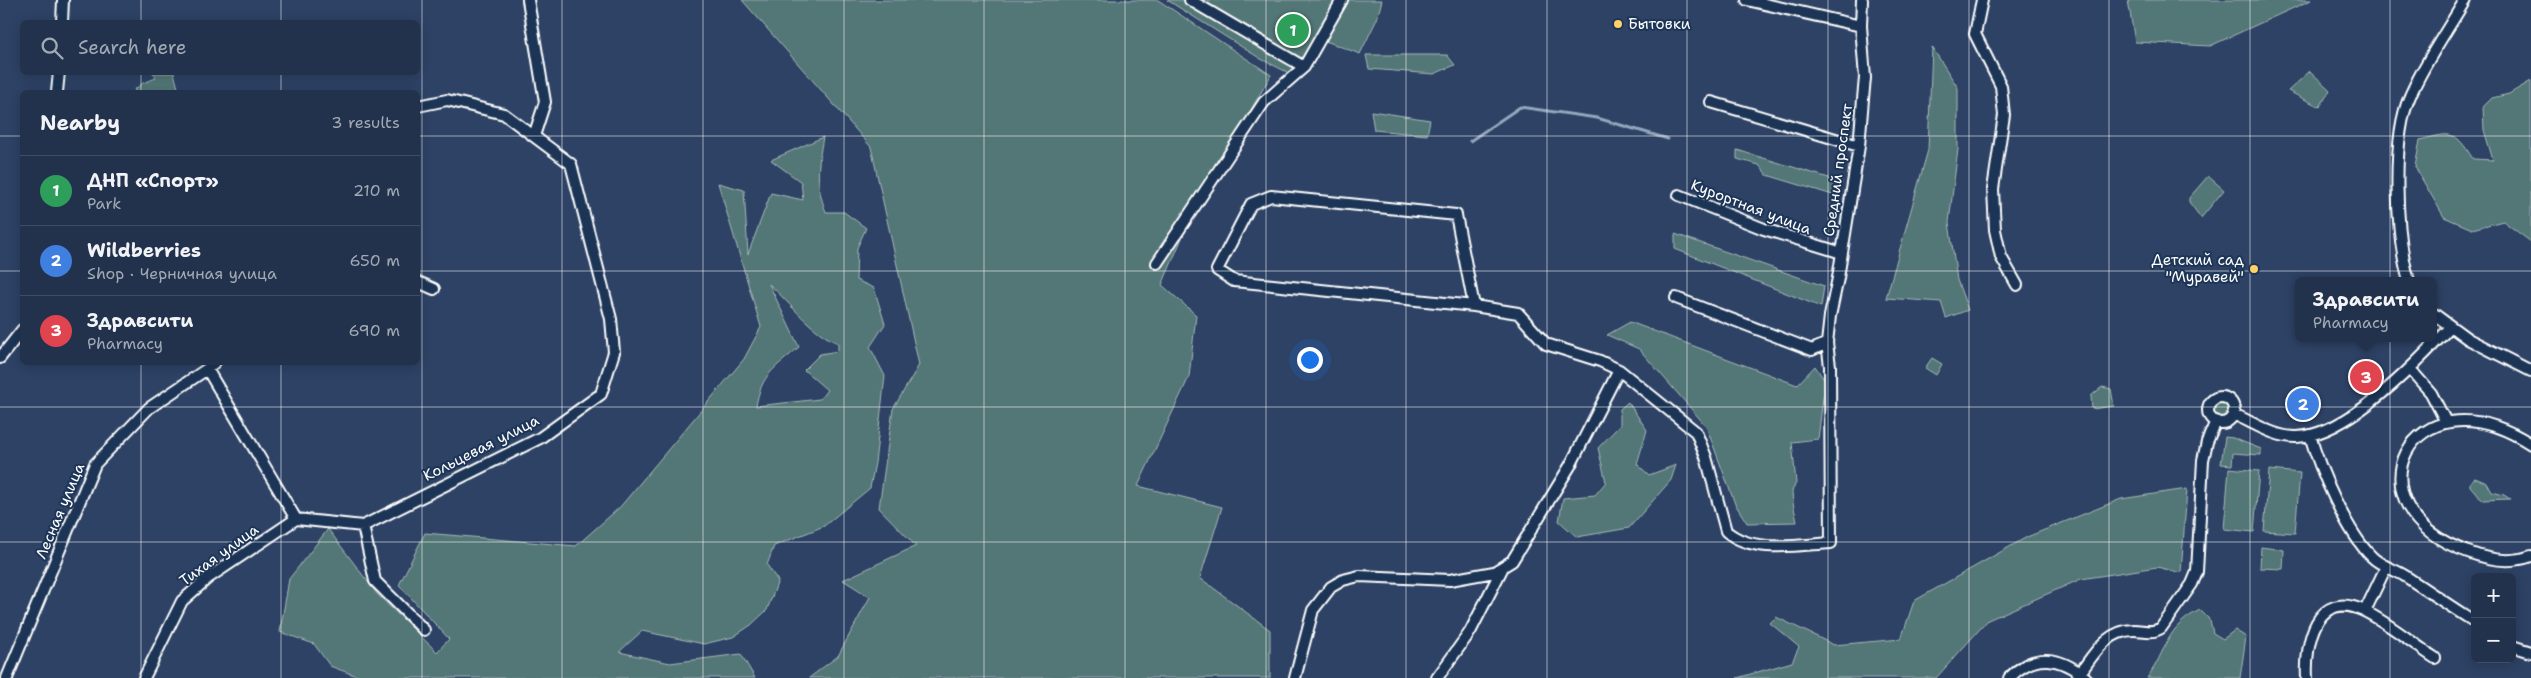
<!DOCTYPE html>
<meta charset="utf-8">
<style>
:root{--surface:#22324c;--page:#2a3a53;--text:#f1f3f6;--muted:#a2aab5;--line:#3f4d64;--accent:#ea580c}
body{margin:0;font-family:"Shantell Sans",sans-serif;background:var(--page);color:var(--text)}
.controls{position:absolute;right:15px;bottom:15px;display:grid;overflow:hidden;border-radius:8px;box-shadow:0 2px 12px #0003}
.controls button{width:45px;height:45px;display:grid;place-items:center;padding:0;border:0;border-bottom:1px solid var(--line);background:var(--surface);color:var(--text);font:25px sans-serif}
.you{position:absolute;left:1309px;top:359px;width:18px;height:18px;margin:-12px;border:4px solid #fff;border-radius:50%;background:#1a73e8;box-shadow:0 0 0 8px #1a73e833}
.badge{display:grid;place-items:center;width:32px;height:32px;border-radius:50%;background:var(--accent);color:#fff;font-size:16px;font-weight:700}
.pin{position:absolute;translate:-50% -50%;border:2px solid #fff;box-shadow:0 1px 5px #0006}
.popup{position:absolute;left:2295px;top:277px;width:142px;height:65px;box-sizing:border-box;display:grid;place-content:center;border-radius:8px;background:var(--surface);filter:drop-shadow(0 1px 4px #0005);font-size:16px;white-space:nowrap;color:var(--muted)}
.popup b{font-size:19px;color:var(--text)}
.popup::after{content:'';position:absolute;left:50%;top:100%;margin-left:-10px;border:10px solid transparent;border-top-color:var(--surface)}
.list{margin:0;padding:0;list-style:none}
h2{display:flex;justify-content:space-between;align-items:center;height:65px;margin:0;padding:0 20px;font-size:21px}
h2 small{font-size:16px;font-weight:400;color:var(--muted)}
.list li{display:grid;grid-template-columns:32px 1fr auto;gap:15px;align-items:center;box-sizing:border-box;height:70px;padding:0 20px;border-top:1px solid var(--line)}
.list b{display:block;font-size:19px;white-space:nowrap}
.list p{margin:0;font-size:16px;white-space:nowrap;color:var(--muted)}
.list em{font-size:16px;font-style:normal;color:var(--muted)}
.icon{flex:none;width:28px;height:28px;fill:none;stroke:currentColor;stroke-width:2;stroke-linecap:round;stroke-linejoin:round}
.map{position:relative;flex:none;width:2531px;height:678px;overflow:hidden}
.search{position:absolute;background:var(--surface);box-shadow:0 2px 12px #0003;left:20px;top:20px;width:400px;height:55px;display:flex;align-items:center;gap:12px;box-sizing:border-box;padding:0 18px;border-radius:8px;color:var(--muted);font-size:19px}
.panel{position:absolute;background:var(--surface);box-shadow:0 2px 12px #0003;left:20px;top:90px;width:400px;height:275px;border-radius:8px}
.map>svg:first-child{display:block}
.green{fill:#537676;stroke:#a9baba;fill-rule:evenodd}
.lines{fill:none;stroke-linecap:round;stroke-linejoin:round}
.stream{stroke:#94a7bd;stroke-width:3}
.minor-casing{stroke:#fff;stroke-width:14}
.minor{stroke:#1d3557;stroke-width:10}
.grid{fill:none;stroke:#fff;stroke-width:1;stroke-opacity:0.55}
.poi-dot{fill:#ffd166;stroke:#1d3557;stroke-width:2}
.labels{text-anchor:middle;dominant-baseline:central;stroke-width:4;stroke-linejoin:round;paint-order:stroke}
.poi-label{font-size:15px;fill:#fff;stroke:#1d3557;text-anchor:start}
.street-label{font-size:15px;fill:#fff;stroke:#1d3557}
</style>
<div class="map">
<svg width="2531" height="678" viewBox="0 0 2531 678">
<rect width="100%" height="100%" fill="#2d4265"/>
<filter id="ink" filterUnits="userSpaceOnUse"><feTurbulence type="fractalNoise" baseFrequency=".02" numOctaves="2"/><feDisplacementMap in="SourceGraphic" scale="10" xChannelSelector="R" yChannelSelector="G"/><feConvolveMatrix kernelMatrix="1 2 1 2 8 2 1 2 1" color-interpolation-filters="sRGB"/></filter>
<g filter="url(#ink)">
<!-- green -->
<path class="green" d="M742 0H1158L1271 75 1197 203 1162 285 1196 315 1189 377 1138 486 1222 507 1200 578 1270 630V678H809L838 656 870 597 843 580 916 546 879 508 893 409 919 365 871 147Z
M1167 0H1382L1377 19 1360 54 1323 40 1294 84 1284 78 1287 72 1261 59Z
M2128 0H2311L2210 46 2135 42Z
M1932 47 1958 88V149L1949 222 1957 280 1968 310 1946 318 1941 302 1886 298 1928 150Z
M1366 55H1447L1455 65 1434 74 1369 69Z
M2310 71 2330 90 2320 107 2288 91Z
M153 73H174L179 92H136L134 90 143 83 156 78Z
M2531 81V242L2503 221 2472 229 2444 217 2415 167 2420 140C2452 132 2455 130 2473 159L2493 160 2484 130 2483 107 2492 98 2509 94Z
M1371 111 1430 120 1427 135 1374 130Z
M823 137C818 166 815 184 826 212H844L866 228 857 248 856 280 874 288 885 324 870 347 885 376 875 463 870 488 824 526 774 546 767 565 778 581 767 610 751 625 733 637 704 644 642 631 619 652 670 663 741 654 755 678H362L330 666 314 644 280 632 289 579 328 529 377 594 437 652 449 639 399 585 425 533 576 546 620 507 744 359 761 327 718 183 744 190 748 254 771 193 803 200 801 182 771 160ZM769 284C791 304 811 332 838 343V351L820 354 804 370 827 390 820 399 756 406C762 372 775 369 799 347Z
M1737 150 1842 182 1836 196 1767 175 1759 165 1737 159Z
M2208 176 2224 190 2201 218 2189 202V198Z
M1675 234 1824 286 1821 307 1675 249Z
M1630 322 1797 385 1815 366 1825 381 1818 439 1792 442 1796 483 1792 491 1793 503 1797 522 1747 523 1735 504 1706 426 1639 349 1607 335Z
M1932 358 1942 364 1936 375 1925 368Z
M2102 387 2111 389 2114 406 2092 409 2091 396Z
M1628 402 1647 430 1637 464 1649 475 1676 465 1671 480 1629 528 1577 537 1559 521 1563 498 1595 495 1606 482 1598 448 1620 425V409Z
M2213 410a8 8 0 1 1 16 0a8 8 0 1 1-16 0Z
M2225 437 2233 438 2261 449V455L2233 453 2232 465 2221 464Z
M2229 468 2259 471 2254 532 2224 529Z
M2269 470 2300 473 2295 533 2264 531Z
M2475 478 2487 483 2492 492 2504 495 2510 499 2482 500 2470 486V482Z
M2187 489 2181 573 2157 567 2081 579 1988 620 1936 678H1737L1792 662 1799 647 1770 623 1776 617 1834 645 1901 639 1914 601 2027 537 2121 499Z
M2261 547 2284 550 2283 569 2260 568Z
M2200 610 2210 620 2213 633 2223 639 2235 630 2246 637 2240 678H2147C2167 651 2165 627 2200 610Z"/>
<g class="lines">
<!-- stream -->
<path class="stream" d="M1470 141 1520 107 1597 118 1668 139"/>
<defs>
<path id="minor" d="M528 0 545 102 534 136
M1190 0 1304 67
M1747 0 1861 26
M1982 0 1975 34 2001 86 2004 115 1993 189 1995 230 2001 257 2017 285
M62 22 63 0
M57 92 59 72
M1711 102 1859 146
M1679 195 1764 229 1842 253
M1157 263 1264 102 1304 67 1342 0
M2409 281C2396 236 2391 138 2410 96 2424 63 2447 31 2465 0
M418 282 434 289
M1676 298 1812 350 1827 343
M1474 306 1456 215 1271 196 1251 204 1217 270 1234 281 1474 306 1518 313 1546 344 1600 361 1619 370
M2434 314 2468 339 2531 371
M0 358 22 330
M215 362 207 369 296 519 363 526 540 438 601 394 614 352 611 319 571 164 504 114 447 100 418 106
M2410 369 2431 393 2446 422
M2208 410a13 13 0 1 1 26 0a13 13 0 1 1-26 0Z
M2233 414C2253 422 2275 438 2297 437 2348 435 2417 363 2449 328
M2310 435C2319 468 2347 533 2372 557 2381 566 2394 569 2405 576 2428 591 2451 607 2475 622
M2531 444C2409 366 2342 508 2468 552 2489 560 2510 564 2531 556
M363 526 375 581 424 630
M2365 611 2386 567
M2512 646 2531 652
M2080 673C2094 654 2107 630 2134 630 2143 630 2152 634 2161 628L2192 584 2197 572 2203 460 2207 442 2216 421
M7 678 95 464 149 408 207 369
M144 678 182 601 208 578 296 519
M1295 678 1313 610 1331 587 1343 580 1359 576 1450 580 1494 572 1512 561 1570 466 1619 370 1696 432 1706 457 1726 531C1752 554 1798 545 1831 543L1830 366 1827 343 1830 316 1838 278 1859 146 1863 99 1865 78 1861 26 1862 0
M1437 678 1470 632 1502 569
M2009 678C2034 652 2060 656 2086 678
M2307 678C2305 643 2316 588 2364 611 2389 623 2412 643 2435 658"/>
</defs>
<!-- minor casing -->
<use href="#minor" class="minor-casing"/>
<!-- minor -->
<use href="#minor" class="minor"/>
</g>
</g>
<!-- grid -->
<path class="grid" d="M141 0V22M281 0V22M422 0V678M562 0V678M703 0V678M844 0V678M984 0V678M1125 0V678M1266 0V678M1406 0V678M1547 0V678M1687 0V678M1828 0V678M1969 0V678M2109 0V678M2250 0V678M2390 0V678M141 72V92M281 72V92M0 136H22M418 136H2531M0 271H22M418 271H2531M141 362V678M281 362V678M0 407H2531M0 542H2531"/>
<!-- markers -->
<g class="poi-dot">
<circle cx="1618" cy="24" r="5"/>
<circle cx="2254" cy="269" r="5"/>
</g>
<g class="labels">
<!-- poi labels -->
<g class="poi-label">
<text x="1628" y="24">Бытовки</text>
<text x="2244" y="260" text-anchor="end">Детский сад<tspan x="2244" dy="17">"Муравей"</tspan></text>
</g>
<!-- street labels -->
<g class="street-label">
<text transform="translate(1838 170) rotate(-82)">Средний проспект</text>
<text transform="translate(1751 207) rotate(21)">Курортная улица</text>
<text transform="translate(481 448) rotate(-27)">Кольцевая улица</text>
<text transform="translate(60 511) rotate(-67)">Лесная улица</text>
<text transform="translate(219 555) rotate(-36)">Тихая улица</text>
</g>
</g>
</svg>
<div class="controls">
<button>+</button>
<button>−</button>
</div>
<div class="you"></div>
<div class="pin badge" style="left:1293px;top:30px;background:#2e9e5b">1</div>
<div class="pin badge" style="left:2303px;top:404px;background:#3f7fe0">2</div>
<div class="pin badge" style="left:2366px;top:377px;background:#e0444e">3</div>
<div class="popup"><b>Здравсити</b>Pharmacy</div>
<div class="search"><svg class="icon" aria-label="search" viewBox="0 0 24 24"><circle cx="10" cy="10" r="6"/><path d="M15 15l6 6"/></svg>Search here</div>
<section class="panel">
<h2>Nearby<small>3 results</small></h2>
<ul class="list">
<li><span class="badge" style="background:#2e9e5b">1</span><div><b>ДНП «Спорт»</b><p>Park</p></div><em>210 m</em></li>
<li><span class="badge" style="background:#3f7fe0">2</span><div><b>Wildberries</b><p>Shop · Черничная улица</p></div><em>650 m</em></li>
<li><span class="badge" style="background:#e0444e">3</span><div><b>Здравсити</b><p>Pharmacy</p></div><em>690 m</em></li>
</ul>
</section>
</div>
